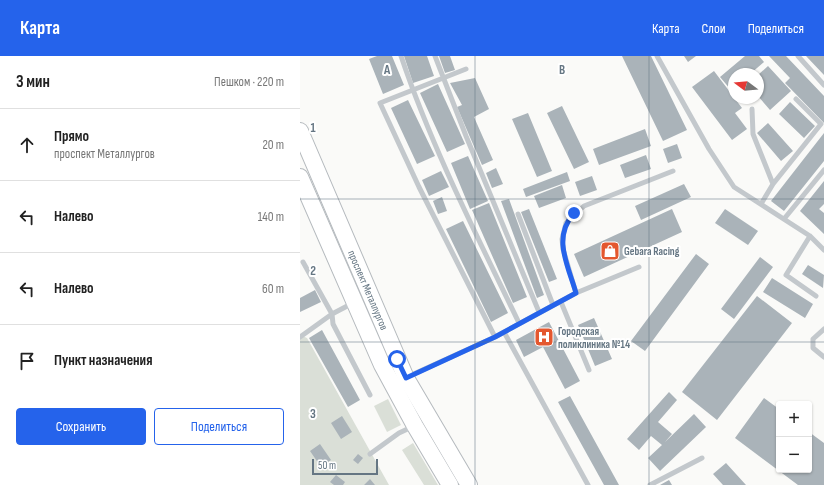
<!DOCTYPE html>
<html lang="ru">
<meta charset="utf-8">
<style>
:root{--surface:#fff;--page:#f2f2f2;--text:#222;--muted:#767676;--line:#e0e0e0;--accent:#2563eb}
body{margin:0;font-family:"Sofia Sans Condensed",sans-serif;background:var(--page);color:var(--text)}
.controls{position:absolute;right:12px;bottom:12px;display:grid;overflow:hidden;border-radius:4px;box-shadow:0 1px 3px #0004}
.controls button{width:36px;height:36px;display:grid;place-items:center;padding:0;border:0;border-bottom:1px solid var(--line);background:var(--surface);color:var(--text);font:20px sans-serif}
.compass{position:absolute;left:428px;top:12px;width:36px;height:36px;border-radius:50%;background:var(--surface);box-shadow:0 1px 3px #0004;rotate:286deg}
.scale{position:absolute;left:12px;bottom:10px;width:66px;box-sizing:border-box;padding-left:4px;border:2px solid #657683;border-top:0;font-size:11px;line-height:14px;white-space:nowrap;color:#657683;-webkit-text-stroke:3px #fff;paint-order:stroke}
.stop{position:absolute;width:12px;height:12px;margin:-9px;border:3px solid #2563eb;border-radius:50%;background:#fff}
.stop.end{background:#2563eb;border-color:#fff;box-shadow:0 1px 4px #0008}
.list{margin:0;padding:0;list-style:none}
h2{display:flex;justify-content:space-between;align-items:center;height:52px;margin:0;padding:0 16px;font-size:17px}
h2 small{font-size:13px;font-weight:400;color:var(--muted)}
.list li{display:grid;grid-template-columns:26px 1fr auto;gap:12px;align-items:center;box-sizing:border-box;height:72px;padding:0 16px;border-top:1px solid var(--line)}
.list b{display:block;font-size:15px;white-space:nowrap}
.list p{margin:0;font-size:13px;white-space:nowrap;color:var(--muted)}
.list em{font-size:13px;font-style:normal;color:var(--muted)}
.actions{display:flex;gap:8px;padding:12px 16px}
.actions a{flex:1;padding:9px 0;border:1px solid var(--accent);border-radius:4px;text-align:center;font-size:14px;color:var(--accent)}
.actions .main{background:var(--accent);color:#fff}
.icon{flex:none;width:22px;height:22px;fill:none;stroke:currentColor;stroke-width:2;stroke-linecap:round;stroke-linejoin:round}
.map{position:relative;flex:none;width:524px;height:429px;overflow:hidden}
header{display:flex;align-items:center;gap:24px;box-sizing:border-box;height:56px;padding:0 20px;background:var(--accent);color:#fff}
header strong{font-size:19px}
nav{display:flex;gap:22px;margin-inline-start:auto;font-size:14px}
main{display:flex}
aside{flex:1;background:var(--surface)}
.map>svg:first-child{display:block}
.green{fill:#dadfd7}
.building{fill:#aab3b9}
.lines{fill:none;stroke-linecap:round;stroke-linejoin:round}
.primary-casing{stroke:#b5babe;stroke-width:18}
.lane{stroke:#c3c8cc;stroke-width:5}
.primary{stroke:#fff;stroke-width:16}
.route{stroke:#2563eb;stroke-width:5}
.grid{fill:none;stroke:#657683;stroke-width:1;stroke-opacity:0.55}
.labels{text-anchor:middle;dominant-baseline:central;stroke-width:4;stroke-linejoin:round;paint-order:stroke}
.poi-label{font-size:11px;font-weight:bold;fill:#657683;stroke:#fff;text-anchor:start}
.street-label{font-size:11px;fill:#657683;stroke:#fff}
.grid-label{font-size:13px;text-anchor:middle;font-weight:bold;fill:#657683;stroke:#fff;stroke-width:4;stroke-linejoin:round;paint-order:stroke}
</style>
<header>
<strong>Карта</strong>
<nav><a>Карта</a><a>Слои</a><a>Поделиться</a></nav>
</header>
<main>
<aside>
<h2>3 мин<small>Пешком · 220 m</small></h2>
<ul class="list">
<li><svg class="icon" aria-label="ahead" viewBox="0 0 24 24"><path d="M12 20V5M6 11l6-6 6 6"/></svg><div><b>Прямо</b><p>проспект Металлургов</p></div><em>20 m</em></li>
<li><svg class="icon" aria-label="left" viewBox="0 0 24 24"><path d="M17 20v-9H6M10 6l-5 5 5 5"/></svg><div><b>Налево</b></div><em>140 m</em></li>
<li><svg class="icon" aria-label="left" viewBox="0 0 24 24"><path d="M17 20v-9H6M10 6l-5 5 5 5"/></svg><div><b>Налево</b></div><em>60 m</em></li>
<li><svg class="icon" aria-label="arrive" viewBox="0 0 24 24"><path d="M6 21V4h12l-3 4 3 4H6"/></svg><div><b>Пункт назначения</b></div></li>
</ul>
<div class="actions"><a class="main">Сохранить</a><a>Поделиться</a></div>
</aside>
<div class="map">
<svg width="524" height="429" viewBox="0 0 524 429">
<rect width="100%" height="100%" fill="#fafaf8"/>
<!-- green -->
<path class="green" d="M0 279 7 282 89 429H0Z
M88 343 101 369 87 376 74 350Z
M113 387 138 429H124L102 394Z"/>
<!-- building -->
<path class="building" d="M77 0H92L104 29 83 38 69 3Z
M104 0H127L134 20 113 27Z
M139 0H150L155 14 145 17Z
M322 0H351L387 74 363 85Z
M384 0H396L388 6Z
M445 0H459L464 6 450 18H434V32L431 34 420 21Z
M469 0H486L524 40V67L485 27 490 22Z
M506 0H524V19Z
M468 10 491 35 470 54 458 40V19Z
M414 15 442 52 435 57 447 73 432 84 392 31Z
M175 22 189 53 174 61 193 104 182 109 157 51 162 49 150 27Z
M138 28 165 88 147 96 120 37Z
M108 44 135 100 117 108 91 52Z
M490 46 515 70 504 82 479 58Z
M262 50 289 106 274 113 247 57Z
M228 57 252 115 237 121 212 63Z
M468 67 493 95 481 105 457 77Z
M345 73 351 90 299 109 293 93Z
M524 77V105L484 155 471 145Z
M377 88 382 102 368 107 363 93Z
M346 99 351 113 325 122 320 109Z
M168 100 188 145 170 153 151 107Z
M196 112 203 128 192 132 186 117Z
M141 115 149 131 129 140 122 124Z
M267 116 270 125 226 141 223 133Z
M292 120 297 134 280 140 275 126Z
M524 125V148L519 153 524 157V178L500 155Z
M384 128 391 141 341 164 335 150Z
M262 129 266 142 239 152 234 140Z
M142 141 147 155 138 158 133 145Z
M209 143 244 239 237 242 201 145Z
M189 147 227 241 213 247 172 154Z
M229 153 257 223 249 226 221 156Z
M372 153 382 176 284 221 274 198Z
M425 153 458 175 448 189 415 167Z
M163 165 208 257 191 266 146 173Z
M396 198 409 208 345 295 331 285Z
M460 201 473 211 434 263 421 253Z
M508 209 524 219 523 232 502 218Z
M472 222 513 248 505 262 463 236Z
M15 234 21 246 0 256V242Z
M457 240 492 267 417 364 382 336Z
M294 262 312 303 295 310 278 269Z
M249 266 280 325 265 333 243 291 224 301 216 284Z
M22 274 60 344 48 351 9 282Z
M369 336 377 344 358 366 372 378 365 386 394 358 406 371 360 415 348 402 362 389 351 380 339 394 327 383Z
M270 340 319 429H304L258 346Z
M464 342 479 353V414H509V376L524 387V429H498L435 382Z
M42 360 52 376 41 383 31 367Z
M20 388 31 404 21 411 10 395Z
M58 398 63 402 58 408 53 404Z
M426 407 446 429H423L413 418Z
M36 419 45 426 43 429H34L30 426Z
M70 423 75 429H64Z
M369 424 372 429H360Z"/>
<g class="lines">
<defs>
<g id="primary">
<path id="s1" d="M0 75 106 322 169 429"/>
<path d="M0 121 82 309 115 370 150 429"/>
</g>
</defs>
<!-- primary casing -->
<use href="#primary" class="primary-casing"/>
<!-- lane -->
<path class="lane" d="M101 0C132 92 177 180 219 267
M135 0 166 80 239 256
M357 0 409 93 434 131 510 180 524 194
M498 0 524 29
M166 13 80 47 119 131 195 281
M452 53 453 78 473 128 461 148
M473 128 521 68 496 43
M218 158 253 249
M484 163 524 114
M510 180 486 219 516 240
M3 206 32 258 33 268 70 339
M276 237 339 211
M261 246 289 314
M524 273 513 283V292L524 301
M204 276 288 429
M0 281 32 258 53 247
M107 321 195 281 276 237 263 193 262 183 266 167 284 150 373 115
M70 398 99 377 114 370
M350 429 402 402"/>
<!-- primary -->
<use href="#primary" class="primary"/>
</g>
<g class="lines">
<!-- route -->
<path class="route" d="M97 303 106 322 195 281 276 237C268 209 252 182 274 157"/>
</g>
<!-- grid -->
<path class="grid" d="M175 0V429M349 0V429M0 143H524M0 286H524"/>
<!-- icons -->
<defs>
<symbol id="shop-square" viewBox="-11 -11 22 22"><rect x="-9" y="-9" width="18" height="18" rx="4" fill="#e4572e" stroke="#fff"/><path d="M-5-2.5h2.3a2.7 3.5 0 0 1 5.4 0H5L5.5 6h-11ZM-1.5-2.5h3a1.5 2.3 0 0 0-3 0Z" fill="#fff"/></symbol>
<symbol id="hospital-square" viewBox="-11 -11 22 22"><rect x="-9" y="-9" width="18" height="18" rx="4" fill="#e4572e" stroke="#fff"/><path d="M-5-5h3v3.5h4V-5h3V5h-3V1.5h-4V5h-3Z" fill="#fff"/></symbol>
</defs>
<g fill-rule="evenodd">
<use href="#shop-square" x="299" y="184" width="22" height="22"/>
<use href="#hospital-square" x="233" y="270" width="22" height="22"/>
</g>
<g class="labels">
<!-- poi labels -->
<g class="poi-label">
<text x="324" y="195">Gebara Racing</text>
<text x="258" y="275">Городская<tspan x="258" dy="13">поликлиника №14</tspan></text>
</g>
<!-- street labels -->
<g class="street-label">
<text stroke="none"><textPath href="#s1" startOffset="173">проспект Металлургов</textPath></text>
</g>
</g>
<g class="grid-label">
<text x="87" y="18">A</text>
<text x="262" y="18">B</text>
<text x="13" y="76">1</text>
<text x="13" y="219">2</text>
<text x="13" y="362">3</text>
</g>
</svg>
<div class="controls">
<button>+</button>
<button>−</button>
</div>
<svg class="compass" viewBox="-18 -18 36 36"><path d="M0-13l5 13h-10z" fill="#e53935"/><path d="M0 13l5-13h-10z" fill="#767676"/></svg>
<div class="scale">50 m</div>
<div class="stop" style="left:97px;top:303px"></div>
<div class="stop end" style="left:274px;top:157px"></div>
</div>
</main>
